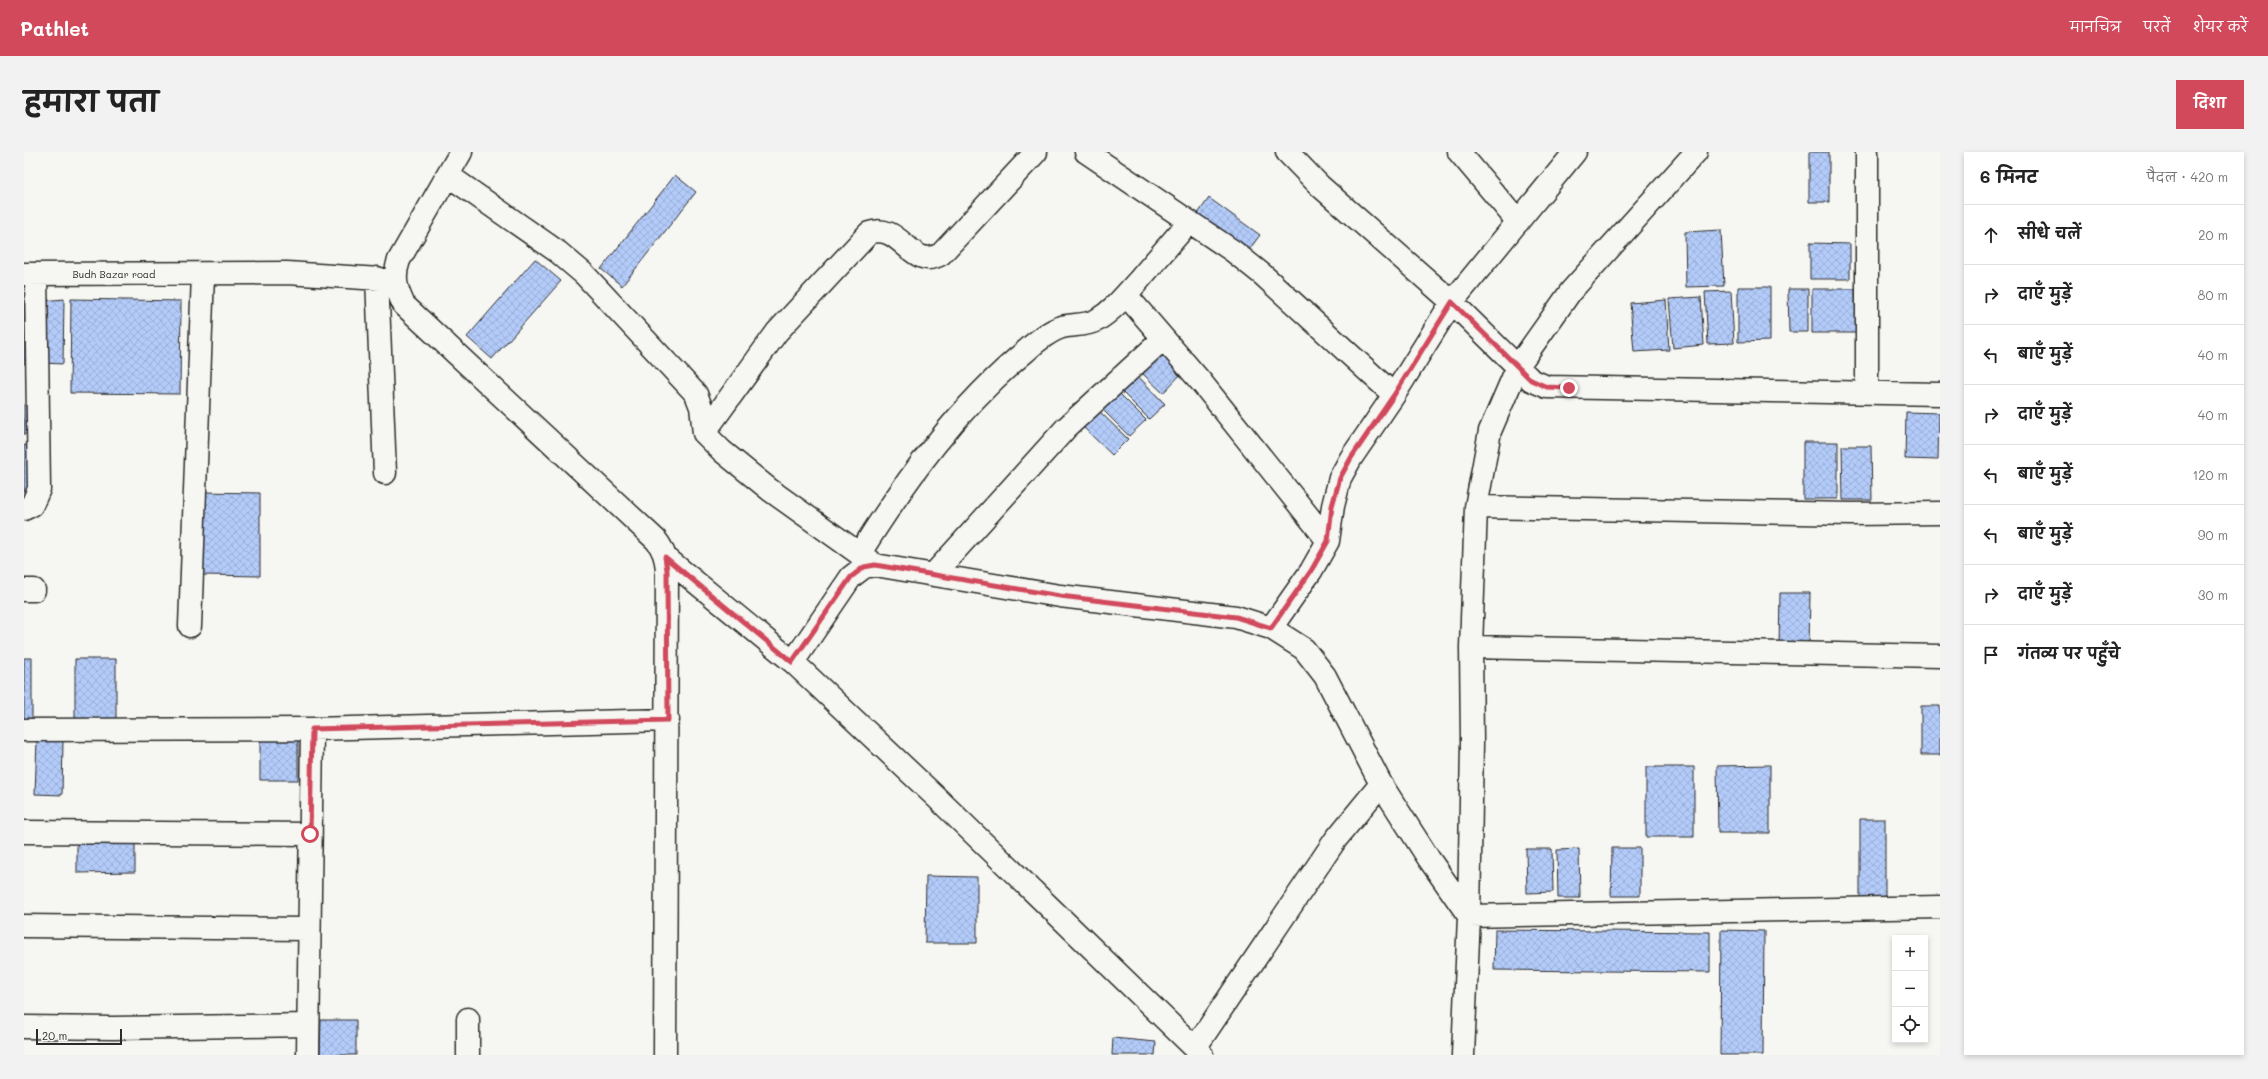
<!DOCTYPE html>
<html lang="hi">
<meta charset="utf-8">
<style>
:root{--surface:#fff;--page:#f2f2f2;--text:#222;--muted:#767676;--line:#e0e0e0;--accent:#d1495b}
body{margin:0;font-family:Mali,"Playpen Sans Deva",sans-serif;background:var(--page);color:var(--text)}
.controls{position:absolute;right:12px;bottom:12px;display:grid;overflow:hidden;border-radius:0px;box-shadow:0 2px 6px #0003}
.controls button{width:36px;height:36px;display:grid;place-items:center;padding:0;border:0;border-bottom:1px solid var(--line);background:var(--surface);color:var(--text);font:20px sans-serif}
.scale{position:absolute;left:12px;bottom:10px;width:86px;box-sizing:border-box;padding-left:4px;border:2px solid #2b2b2b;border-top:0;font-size:11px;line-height:14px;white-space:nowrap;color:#2b2b2b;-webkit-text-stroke:3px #f6f6f2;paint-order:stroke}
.stop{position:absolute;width:12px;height:12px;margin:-9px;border:3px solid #d1495b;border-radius:50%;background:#fff}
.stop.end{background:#d1495b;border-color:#fff;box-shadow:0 1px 4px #0008}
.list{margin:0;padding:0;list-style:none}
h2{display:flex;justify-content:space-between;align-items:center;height:52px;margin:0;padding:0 16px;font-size:17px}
h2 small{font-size:13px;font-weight:400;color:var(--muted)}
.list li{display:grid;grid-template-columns:26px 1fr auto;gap:12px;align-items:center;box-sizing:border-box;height:60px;padding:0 16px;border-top:1px solid var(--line)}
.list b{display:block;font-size:15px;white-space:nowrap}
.list em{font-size:13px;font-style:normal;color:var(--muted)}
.icon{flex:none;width:22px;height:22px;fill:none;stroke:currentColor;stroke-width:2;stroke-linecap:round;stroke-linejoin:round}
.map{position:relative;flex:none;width:1916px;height:903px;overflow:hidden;border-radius:0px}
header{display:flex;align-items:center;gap:24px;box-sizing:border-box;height:56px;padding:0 20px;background:var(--accent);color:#fff}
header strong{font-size:19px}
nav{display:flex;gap:22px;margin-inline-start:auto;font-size:14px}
.intro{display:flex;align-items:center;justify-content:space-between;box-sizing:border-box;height:96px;padding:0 24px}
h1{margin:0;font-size:28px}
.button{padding:10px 18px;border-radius:0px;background:var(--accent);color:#fff;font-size:14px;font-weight:700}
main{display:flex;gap:24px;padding:0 24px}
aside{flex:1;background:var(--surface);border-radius:0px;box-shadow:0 2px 6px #0003}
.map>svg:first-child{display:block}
.building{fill:url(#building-cross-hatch);stroke:#2b2b2b}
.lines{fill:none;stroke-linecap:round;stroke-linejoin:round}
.minor-casing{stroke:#2b2b2b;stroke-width:25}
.minor{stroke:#f6f6f2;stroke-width:22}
.route{stroke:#d1495b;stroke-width:5}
.labels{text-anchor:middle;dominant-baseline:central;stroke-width:3.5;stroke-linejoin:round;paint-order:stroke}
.street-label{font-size:10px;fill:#2b2b2b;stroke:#f6f6f2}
</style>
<header>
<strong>Pathlet</strong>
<nav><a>मानचित्र</a><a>परतें</a><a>शेयर करें</a></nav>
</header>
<div class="intro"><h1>हमारा पता</h1><a class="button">दिशा</a></div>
<main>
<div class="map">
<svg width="1916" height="903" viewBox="0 0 1916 903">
<defs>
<pattern id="building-cross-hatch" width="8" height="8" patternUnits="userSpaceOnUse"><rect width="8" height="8" fill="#b3cbf9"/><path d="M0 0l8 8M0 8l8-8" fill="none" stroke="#9aaed6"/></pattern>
</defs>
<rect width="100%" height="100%" fill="#f6f6f2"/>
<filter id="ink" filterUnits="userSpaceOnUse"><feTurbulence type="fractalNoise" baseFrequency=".025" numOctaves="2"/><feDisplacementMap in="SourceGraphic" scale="8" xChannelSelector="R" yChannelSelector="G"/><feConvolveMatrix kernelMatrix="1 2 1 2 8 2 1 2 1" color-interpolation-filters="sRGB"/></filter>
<g filter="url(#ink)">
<!-- building -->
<path class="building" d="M1785 0H1805V50H1785Z
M651 23 672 40 598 134 577 117Z
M1185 46 1236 83 1219 106 1168 70Z
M1697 78 1700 134 1662 135 1661 80Z
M1786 91 1826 92V127H1786Z
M511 107 537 129 468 207 443 185Z
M1714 135H1746V189L1714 190Z
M1764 137H1784V180H1765Z
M1788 137H1831L1832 181H1788Z
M1707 139 1710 191 1684 192 1681 140Z
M1677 145 1680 193 1649 196 1645 147Z
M0 146H3L2 212H0Z
M40 147 39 212 19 211 18 149Z
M47 147 157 149 156 242 46 241Z
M1642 148 1645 198 1610 200 1606 151Z
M1140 200 1160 219 1139 241 1119 222Z
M1112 222 1141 252 1125 267 1096 238Z
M1094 240 1122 268 1105 284 1077 256Z
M0 253H7V282H0Z
M1074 258 1104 287 1088 303 1058 274Z
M1882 260 1915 261 1914 308 1881 307Z
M1779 290H1814V347H1779Z
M0 293 6 294 5 352H0Z
M1818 294H1847L1848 348H1819Z
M179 340 236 341V424L178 423Z
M1756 441H1786L1785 494H1755Z
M0 506H8V567H0Z
M51 507H92V569L51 570Z
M1897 554H1916V603H1897Z
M274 584V628H236V585Z
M13 588H39L38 643 11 642Z
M1746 613V681H1694L1693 614Z
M1622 615H1670V685H1622Z
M1836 667H1861V753H1836Z
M53 689H111V720L53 721Z
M1588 696H1616V744H1587Z
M1502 697H1528L1529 740 1503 741Z
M1555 697 1556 746H1534L1533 698Z
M902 724 953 725V791H901Z
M1471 778 1686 780V820L1470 818Z
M1697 778 1740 779 1739 903H1696Z
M297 868H332V903H296Z
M1089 886 1132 890 1131 903H1088Z"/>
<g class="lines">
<defs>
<path id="minor" d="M437 0 375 108C369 125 372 137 380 153L632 388C640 398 642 407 643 418L641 903
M1062 0 1209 99 1239 123 1370 243
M1263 0 1296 34 1428 150 1507 228 1523 235 1916 242
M1435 0 1494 70
M1843 0V240
M425 24 534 100 560 122 672 242 677 255 680 281 698 299 746 338 851 413
M0 122 263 121 371 128
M353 126 361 321
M1102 143 1178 231 1304 389
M680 281 753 180 845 81C877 69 887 120 917 102L1012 0
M1452 355 1827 362 1916 361
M0 357 8 353 15 337 12 122
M836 401C883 326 934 255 1003 198 1013 189 1025 179 1038 175 1051 172 1062 174 1073 168 1090 158 1102 142 1115 128 1131 109 1148 90 1164 71
M641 405 769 510 913 646 1178 903
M909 423 1042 276 1139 187
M0 438H10
M166 474 179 122
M1247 476 1287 419 1304 389 1309 354 1316 326 1327 306 1370 243 1428 150 1551 0
M1447 495 1916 504
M769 510 827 425 840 415 851 413 1036 444 1212 465 1247 476 1280 497 1301 524 1357 632 1405 707 1445 764 1916 755
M0 578 288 577 644 568
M0 680 286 682
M0 774 284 777
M444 867V903
M0 875 89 876 284 873
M1171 896 1312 687 1357 632
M284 903 288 577
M1439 903 1445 764 1448 591 1447 495 1452 355 1466 279 1494 214 1547 139 1672 0"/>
</defs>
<!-- minor casing -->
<use href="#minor" class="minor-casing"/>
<!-- minor -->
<use href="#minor" class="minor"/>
</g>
</g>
<g class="lines" filter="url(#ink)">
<!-- route -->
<path class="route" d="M286 682 288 577 644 568 643 418 641 405 768 510 827 425 840 415 851 413 1036 444 1212 465 1247 476 1287 419 1304 389 1308 354 1316 326 1327 306 1370 243 1428 150 1507 228 1523 235 1545 236"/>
</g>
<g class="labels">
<!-- street labels -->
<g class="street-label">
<text x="90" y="122">Budh Bazar road</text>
</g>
</g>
</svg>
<div class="controls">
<button>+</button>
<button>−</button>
<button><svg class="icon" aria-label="locate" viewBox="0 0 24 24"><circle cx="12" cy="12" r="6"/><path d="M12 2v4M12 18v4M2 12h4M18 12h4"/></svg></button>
</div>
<div class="scale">20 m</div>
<div class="stop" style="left:286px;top:682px"></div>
<div class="stop end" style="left:1545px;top:236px"></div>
</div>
<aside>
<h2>6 मिनट<small>पैदल · 420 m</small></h2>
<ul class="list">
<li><svg class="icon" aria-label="ahead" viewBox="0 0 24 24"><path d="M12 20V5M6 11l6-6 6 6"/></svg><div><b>सीधे चलें</b></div><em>20 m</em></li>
<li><svg class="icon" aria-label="right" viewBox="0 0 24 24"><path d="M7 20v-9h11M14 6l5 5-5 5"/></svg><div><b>दाएँ मुड़ें</b></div><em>80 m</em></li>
<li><svg class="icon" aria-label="left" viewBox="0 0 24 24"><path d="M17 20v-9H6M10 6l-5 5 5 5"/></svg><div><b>बाएँ मुड़ें</b></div><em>40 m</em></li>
<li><svg class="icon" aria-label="right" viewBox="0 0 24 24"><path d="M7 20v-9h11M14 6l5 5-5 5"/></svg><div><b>दाएँ मुड़ें</b></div><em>40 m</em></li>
<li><svg class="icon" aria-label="left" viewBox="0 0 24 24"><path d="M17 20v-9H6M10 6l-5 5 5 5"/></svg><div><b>बाएँ मुड़ें</b></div><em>120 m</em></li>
<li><svg class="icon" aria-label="left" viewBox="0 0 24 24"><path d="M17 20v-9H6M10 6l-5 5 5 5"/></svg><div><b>बाएँ मुड़ें</b></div><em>90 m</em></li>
<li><svg class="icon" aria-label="right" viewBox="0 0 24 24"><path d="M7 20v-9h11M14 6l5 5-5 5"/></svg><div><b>दाएँ मुड़ें</b></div><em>30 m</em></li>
<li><svg class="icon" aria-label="arrive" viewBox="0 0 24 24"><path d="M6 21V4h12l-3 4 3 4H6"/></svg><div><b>गंतव्य पर पहुँचे</b></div></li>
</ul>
</aside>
</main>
